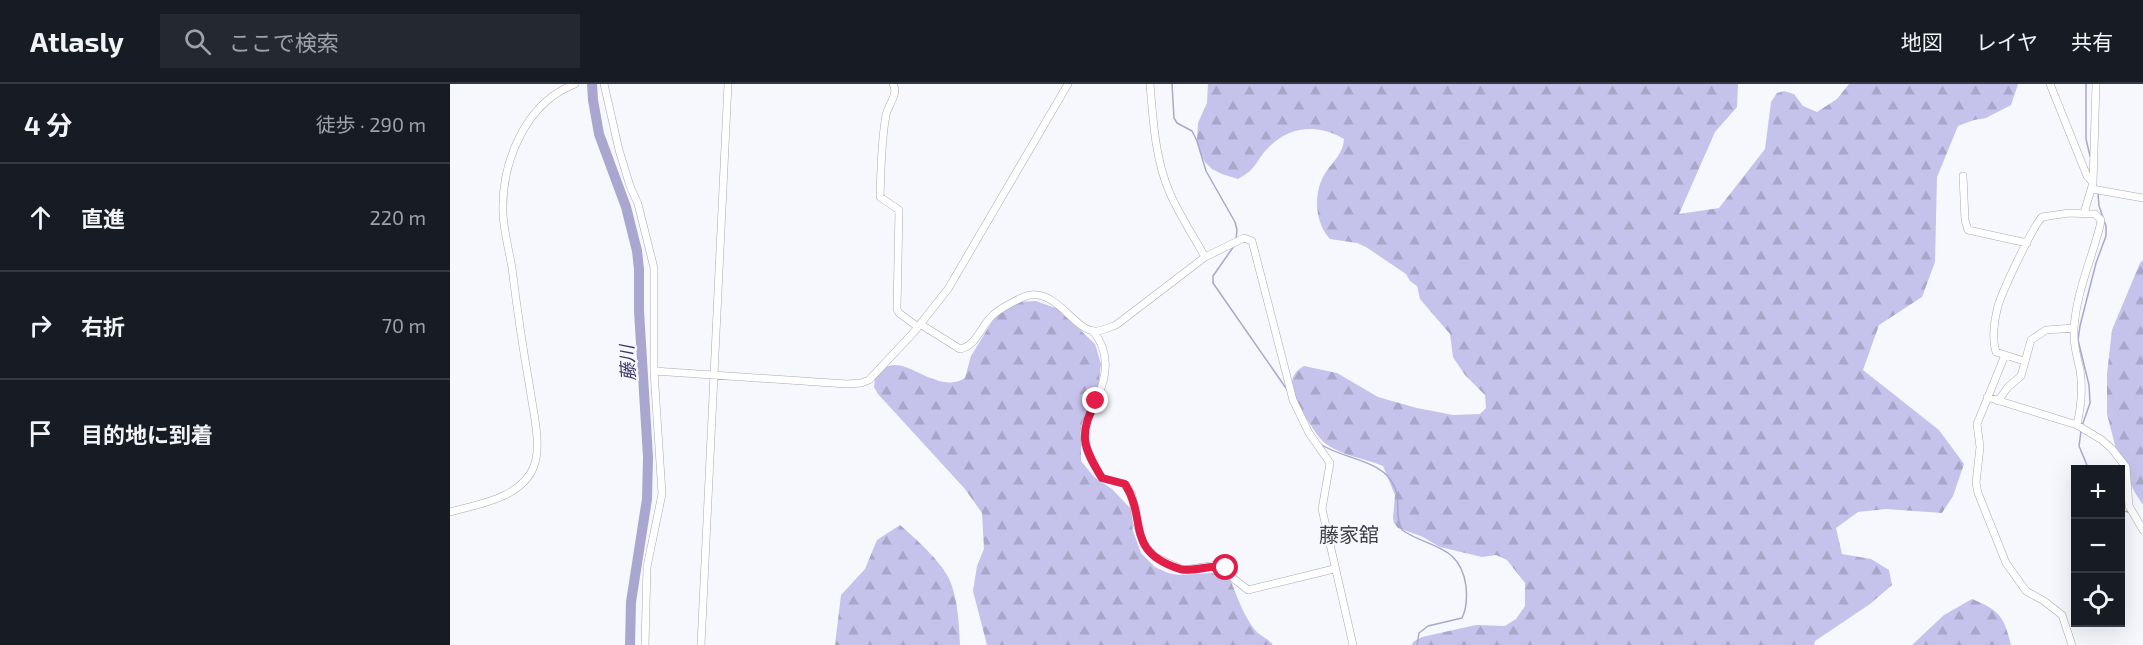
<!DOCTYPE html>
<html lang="ja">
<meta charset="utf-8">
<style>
:root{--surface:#171b24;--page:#242831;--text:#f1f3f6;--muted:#9ea1a6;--line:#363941}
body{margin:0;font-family:"Exo 2","Noto Sans JP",sans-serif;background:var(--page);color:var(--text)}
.controls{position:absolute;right:18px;bottom:18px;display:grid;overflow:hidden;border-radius:0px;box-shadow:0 6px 24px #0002}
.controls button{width:54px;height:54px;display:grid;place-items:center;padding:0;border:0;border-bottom:2px solid var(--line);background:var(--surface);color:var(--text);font:30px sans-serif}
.stop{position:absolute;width:18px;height:18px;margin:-14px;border:4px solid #e11d48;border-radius:50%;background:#fff}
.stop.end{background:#e11d48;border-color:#fff;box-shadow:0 2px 6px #0008}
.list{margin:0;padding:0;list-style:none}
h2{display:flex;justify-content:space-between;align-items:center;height:78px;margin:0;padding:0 24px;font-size:26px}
h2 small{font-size:20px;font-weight:400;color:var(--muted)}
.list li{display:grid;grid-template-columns:39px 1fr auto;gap:18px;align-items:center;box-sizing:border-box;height:108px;padding:0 24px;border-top:2px solid var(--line)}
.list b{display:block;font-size:22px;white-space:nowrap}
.list em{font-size:20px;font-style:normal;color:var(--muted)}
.icon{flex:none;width:33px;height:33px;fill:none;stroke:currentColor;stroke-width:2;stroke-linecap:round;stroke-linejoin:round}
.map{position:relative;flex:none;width:1693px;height:561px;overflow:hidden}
header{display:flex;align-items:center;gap:36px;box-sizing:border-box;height:84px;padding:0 30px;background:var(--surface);border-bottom:2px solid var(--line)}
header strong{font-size:28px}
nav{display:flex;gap:33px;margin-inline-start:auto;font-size:21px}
.search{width:420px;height:54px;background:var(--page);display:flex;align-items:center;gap:15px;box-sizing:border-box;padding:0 21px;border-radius:0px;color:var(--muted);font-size:22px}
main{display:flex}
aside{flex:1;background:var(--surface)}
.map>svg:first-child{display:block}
.forest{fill:url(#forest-firs)}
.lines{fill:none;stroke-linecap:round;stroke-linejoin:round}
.stream{stroke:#a9a7cf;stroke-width:1.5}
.river{stroke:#a9a7cf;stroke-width:10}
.minor-casing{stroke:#aaa9b4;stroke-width:8}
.minor{stroke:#fff;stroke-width:7}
.route{stroke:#e11d48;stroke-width:8}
.labels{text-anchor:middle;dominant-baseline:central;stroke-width:5;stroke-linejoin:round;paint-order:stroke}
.water-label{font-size:18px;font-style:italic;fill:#3c3468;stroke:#f7f7fe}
.quarter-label{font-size:20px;fill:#3f3f48;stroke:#f7f7fe}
</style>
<header>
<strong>Atlasly</strong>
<div class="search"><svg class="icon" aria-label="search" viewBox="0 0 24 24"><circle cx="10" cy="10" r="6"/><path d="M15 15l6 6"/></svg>ここで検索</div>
<nav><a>地図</a><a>レイヤ</a><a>共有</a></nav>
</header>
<main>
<aside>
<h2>4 分<small>徒歩 · 290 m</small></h2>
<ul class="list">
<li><svg class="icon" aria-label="ahead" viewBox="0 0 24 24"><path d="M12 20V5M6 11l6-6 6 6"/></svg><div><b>直進</b></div><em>220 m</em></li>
<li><svg class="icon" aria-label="right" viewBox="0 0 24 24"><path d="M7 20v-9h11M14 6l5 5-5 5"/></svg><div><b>右折</b></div><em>70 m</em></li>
<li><svg class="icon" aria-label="arrive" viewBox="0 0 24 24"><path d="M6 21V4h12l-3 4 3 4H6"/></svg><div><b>目的地に到着</b></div></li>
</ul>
</aside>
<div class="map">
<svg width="1693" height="561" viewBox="0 0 1693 561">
<defs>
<pattern id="forest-firs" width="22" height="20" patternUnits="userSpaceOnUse" patternTransform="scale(1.5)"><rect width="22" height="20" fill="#c5c2ec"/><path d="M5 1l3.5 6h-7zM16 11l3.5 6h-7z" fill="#a9a6ca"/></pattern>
</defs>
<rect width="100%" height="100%" fill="#f7f7fe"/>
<!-- forest -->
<path class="forest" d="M758 0H1288L1287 23 1265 48 1229 130 1269 124 1315 65 1321 18 1327 9 1334 7 1344 10 1353 22 1367 28 1387 15 1399 0H1568L1561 21 1536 34 1524 36 1508 42 1487 93 1485 178 1472 213 1429 241 1413 286 1489 346 1514 380 1503 412 1492 429 1436 425 1408 428 1386 444 1392 470 1421 475 1439 486 1442 501 1420 520 1365 557 1364 561H962L963 558 972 553 1026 541 1055 542 1066 535 1075 522V499L1057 476 1046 471 1032 473 990 463 971 452 948 444 944 439 943 434 945 411 933 382C914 374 893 372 876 360 866 353 842 313 842 300 842 291 847 286 854 282L887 289 928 313 967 324 1003 331 1030 330 1036 324 1035 311 1015 291 1003 273 1000 250 970 215 967 202 960 197 956 190 916 163 907 159 880 155C864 138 863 107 876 88 884 76 893 70 894 55 868 39 838 42 817 65 804 79 808 84 788 95L772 90 762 85 755 78 750 68 747 56 748 39 757 19Z
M1693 176V421L1684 407 1666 365 1657 330V290L1662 246 1690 179Z
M586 217 608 225 645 260 651 280 648 304 636 330 631 356V377L644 393 662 405 681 425 683 447 691 469 705 483 718 489 729 491 762 489 780 495C787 512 793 531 805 546 810 552 818 554 823 561H537L523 507 527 482 534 465 532 429 515 405 428 310 424 303 425 294C429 289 433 283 439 282 459 275 490 311 515 294L521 272 543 236 564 218Z
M450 441C465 454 493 479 500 497 508 516 509 540 510 561H385L391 511 415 485 427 456Z
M1522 515C1549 526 1554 532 1561 561H1462L1494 531Z"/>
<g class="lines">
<!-- stream -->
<path class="stream" d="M722 0 724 34 727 39 742 47 747 57 756 87 785 138 787 146 786 155
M1636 0V55L1640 72
M784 162 763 192V199L838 307
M1632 342 1640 319 1639 301 1628 256 1630 242 1646 179 1656 152V142L1649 122 1648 109
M1631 347 1629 362 1639 386
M870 360C894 376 934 375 945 404 951 418 944 431 952 446 980 465 1010 460 1016 502 1017 512 1017 524 1012 534L978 542 969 549 967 561
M1670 426 1678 428"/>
<!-- river -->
<path class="river" d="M142 0 143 16 149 50 176 123 187 167 189 185V227L198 373 197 415 181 518 180 561"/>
<defs>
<path id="minor" d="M154 0 169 66 180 102 188 120 204 184V287L212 410 197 483 195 561
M443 0C449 10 438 21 436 31 431 58 431 86 430 113L449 126 447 225 449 229 468 243
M700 0C703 35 705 74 719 107 728 129 743 151 755 173
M1600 0 1637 92 1643 99
M1513 92 1515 136 1518 146 1577 159
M1642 105 1693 114
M1634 129 1643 99 1646 0
M470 240 510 265C526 262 530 244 541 233 547 226 572 212 581 211 608 208 624 245 644 247 650 248 660 243 666 241L755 173 794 154 802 157 843 316 859 349 880 379 872 425 903 561
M643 247C661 269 657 293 646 317 642 328 633 339 634 352 635 367 644 381 652 394L675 400 682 411 686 437 694 461 705 473 733 486 767 481 776 484 784 495 798 506 884 485
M1555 271 1527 340 1530 363 1526 399 1528 409 1556 479 1576 507 1594 517 1612 531 1622 561
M1574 277 1546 268C1542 256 1544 238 1547 226 1550 211 1582 144 1592 133L1619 129 1645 130 1651 136 1650 142C1641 177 1626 209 1624 245 1623 261 1627 272 1630 286 1633 305 1631 323 1627 341
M204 287 397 300 411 299 419 296 464 248 498 205 618 0
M1537 313 1627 341 1652 356 1662 365 1676 383 1679 422 1693 446
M1548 317 1558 303 1571 292 1581 256 1596 246 1624 244
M0 428C29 420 72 414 84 382 92 361 83 327 80 305 73 265 67 225 62 184 59 166 54 148 53 130 51 79 75 19 125 0
M251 561 278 0"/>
</defs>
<!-- minor casing -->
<use href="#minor" class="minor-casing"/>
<!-- minor -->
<use href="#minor" class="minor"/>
</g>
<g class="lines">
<!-- route -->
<path class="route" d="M646 317C628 350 633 363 652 394L675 400C698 436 674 467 730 485 745 489 761 479 776 484"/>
</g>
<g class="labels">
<!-- water labels -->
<g class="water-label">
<text transform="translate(177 279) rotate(-93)">藤川</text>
</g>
<!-- quarter labels -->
<g class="quarter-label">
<text x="899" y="450">藤家舘</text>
</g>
</g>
</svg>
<div class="controls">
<button>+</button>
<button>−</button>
<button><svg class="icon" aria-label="locate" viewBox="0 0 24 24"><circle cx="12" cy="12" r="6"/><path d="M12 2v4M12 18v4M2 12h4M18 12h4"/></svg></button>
</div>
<div class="stop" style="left:776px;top:484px"></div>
<div class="stop end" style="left:646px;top:317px"></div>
</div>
</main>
